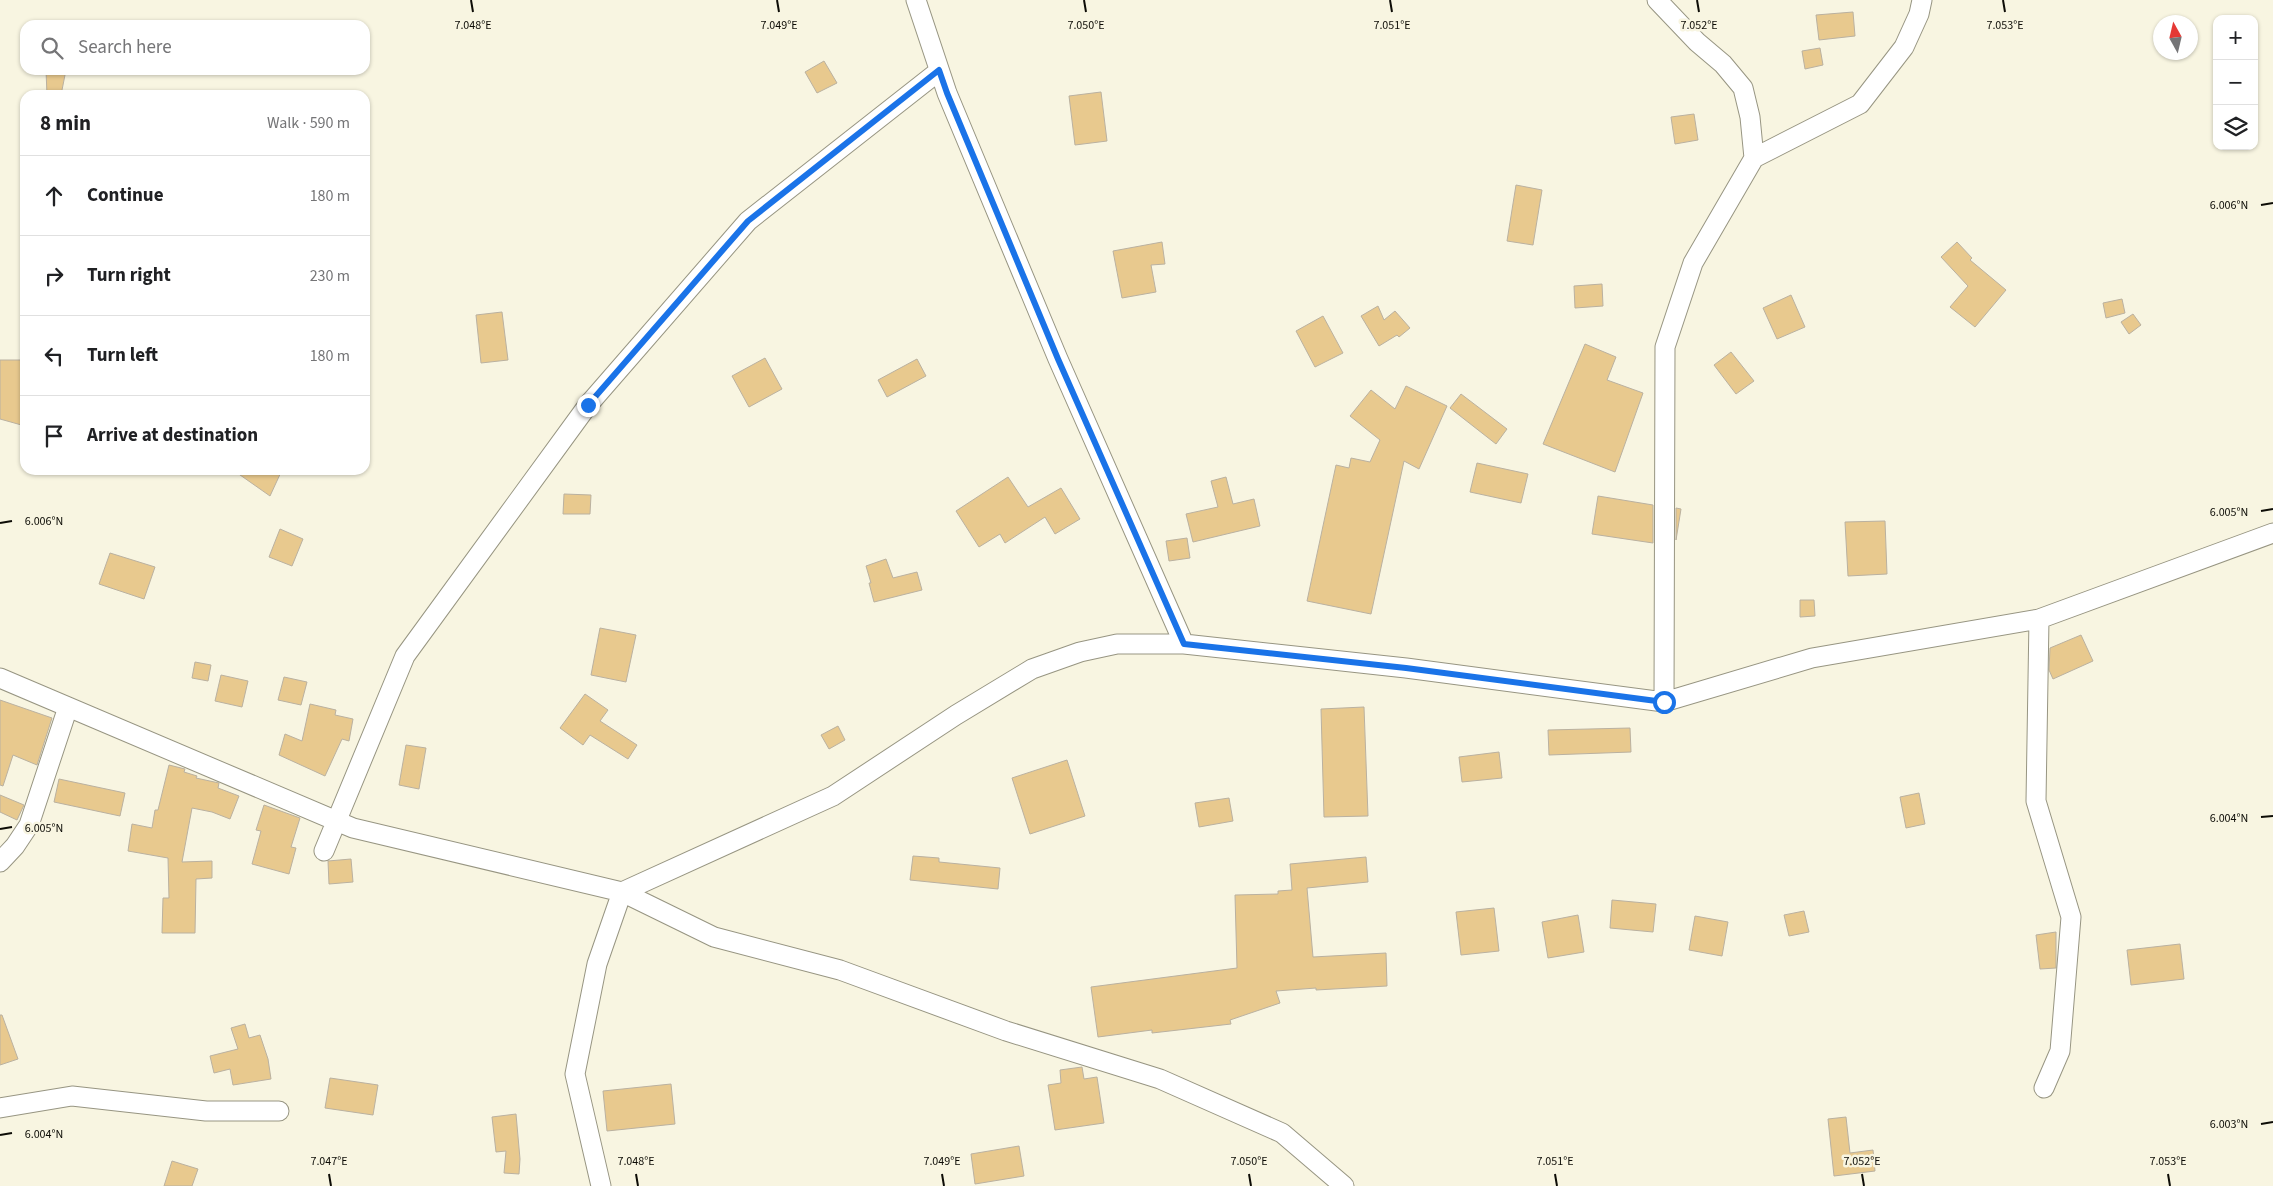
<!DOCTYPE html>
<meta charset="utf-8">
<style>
:root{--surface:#fff;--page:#f2f2f2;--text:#202124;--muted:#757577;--line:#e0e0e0}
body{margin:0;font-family:"Source Sans 3",sans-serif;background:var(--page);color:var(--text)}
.controls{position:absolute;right:15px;top:15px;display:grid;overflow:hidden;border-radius:10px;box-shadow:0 1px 4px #0004}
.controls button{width:45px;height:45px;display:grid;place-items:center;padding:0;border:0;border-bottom:1px solid var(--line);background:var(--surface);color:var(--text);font:25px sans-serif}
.compass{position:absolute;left:2153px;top:15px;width:45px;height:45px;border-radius:50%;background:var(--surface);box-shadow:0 1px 4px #0004;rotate:352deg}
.stop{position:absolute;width:15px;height:15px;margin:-11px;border:4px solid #1a73e8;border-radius:50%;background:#fff}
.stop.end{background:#1a73e8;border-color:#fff;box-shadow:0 1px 5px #0008}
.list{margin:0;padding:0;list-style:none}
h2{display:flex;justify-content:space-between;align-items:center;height:65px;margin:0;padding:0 20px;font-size:21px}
h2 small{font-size:16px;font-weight:400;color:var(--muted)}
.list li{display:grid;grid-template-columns:32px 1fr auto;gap:15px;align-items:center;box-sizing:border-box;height:80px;padding:0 20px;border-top:1px solid var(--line)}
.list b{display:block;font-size:19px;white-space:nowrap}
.list em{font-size:16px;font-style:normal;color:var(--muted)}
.icon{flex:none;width:28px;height:28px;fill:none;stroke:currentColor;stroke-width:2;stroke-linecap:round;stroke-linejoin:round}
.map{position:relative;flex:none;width:2273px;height:1186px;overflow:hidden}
.search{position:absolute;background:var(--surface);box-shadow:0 1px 4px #0004;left:20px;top:20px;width:350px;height:55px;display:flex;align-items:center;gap:12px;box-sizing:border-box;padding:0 18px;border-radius:15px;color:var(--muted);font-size:19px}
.panel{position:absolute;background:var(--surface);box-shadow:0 1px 4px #0004;left:20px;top:90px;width:350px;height:385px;border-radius:15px}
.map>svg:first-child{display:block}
.building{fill:#e8c98e;stroke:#bab1a0}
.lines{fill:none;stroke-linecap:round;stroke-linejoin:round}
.minor-casing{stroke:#979582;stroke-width:21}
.minor{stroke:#fff;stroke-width:19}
.route{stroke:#1a73e8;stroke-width:6}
.ticks{fill:none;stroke:#0d0c06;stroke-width:2}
.ticks-label{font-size:12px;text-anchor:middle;fill:#0d0c06;stroke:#f8f5e1;stroke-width:5;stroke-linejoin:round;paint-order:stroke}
</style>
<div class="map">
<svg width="2273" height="1186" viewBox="0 0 2273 1186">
<rect width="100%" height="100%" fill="#f8f5e1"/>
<!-- building -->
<path class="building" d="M1853 12 1855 36 1819 40 1816 15Z
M1820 48 1823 65 1805 69 1802 51Z
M824 61 837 83 817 93 805 72Z
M46 70H66L61 95H47Z
M1101 92 1107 141 1075 145 1069 96Z
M1694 114 1698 140 1675 144 1671 117Z
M1516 185 1542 190 1533 245 1507 241Z
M1162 242 1165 264 1151 265 1156 292 1122 298 1113 251Z
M1957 242 1972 258 1970 260 2006 290 1975 327 1950 307 1968 286 1941 257Z
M1602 284 1603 306 1575 308 1574 286Z
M1791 295 1805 327 1777 339 1763 308Z
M2122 299 2125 313 2106 318 2103 303Z
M1378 306 1384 320 1395 311 1410 328 1399 337 1397 335 1379 346 1361 316Z
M502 312 508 360 481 363 476 315Z
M2133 314 2141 325 2129 334 2121 322Z
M1323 316 1343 353 1315 367 1296 331Z
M1585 344 1616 357 1607 380 1643 393 1615 472 1543 444Z
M1731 352 1754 381 1736 394 1714 365Z
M765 358 782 389 749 407 732 376Z
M917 359 926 376 887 397 878 380Z
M0 360H25V426L0 419Z
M1406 386 1447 406 1419 469 1404 461 1371 614 1307 601 1336 465 1349 468 1351 458 1370 462 1380 440 1350 416 1371 390 1395 409Z
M1461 394 1507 429 1496 444 1450 408Z
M1477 463 1528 474 1521 503 1470 492Z
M233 470H282L270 496Z
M1008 477 1028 507 1061 488 1080 519 1055 534 1045 517 1005 543 1000 534 979 547 956 511Z
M1226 477 1233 504 1254 499 1260 526 1193 542 1186 514 1218 507 1211 481Z
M564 494 591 495 590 514H563Z
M1598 496 1653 505V543L1592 534Z
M1676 508 1681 509 1676 540Z
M1885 521 1887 574 1848 576 1845 522Z
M280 529 303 539 292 566 269 557Z
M1187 538 1190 558 1169 561 1166 541Z
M110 553 155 567 144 599 99 584Z
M886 559 893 578 917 572 922 590 874 602 869 583H871L866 566Z
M1800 600H1814L1815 616 1800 617Z
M600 628 636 635 626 682 591 675Z
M2081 635 2093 661 2053 679 2049 670 2050 648Z
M195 662 211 665 208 681 192 678Z
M221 675 248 681 242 707 215 701Z
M284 677 307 682 301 705 278 700Z
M585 694 608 710 600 721 637 745 628 759 590 735 583 745 560 728Z
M0 700 52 718 37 765 13 755 3 786 0 785Z
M310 704 336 710 335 715 353 719 349 741 342 739 325 776 279 755 285 734 302 741Z
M1364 707 1368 816 1324 817 1321 709Z
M838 726 845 740 829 749 821 735Z
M1630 728 1631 752 1549 755 1548 730Z
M406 745 426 748 419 789 399 785Z
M1499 752 1502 778 1462 782 1459 757Z
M1067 760 1085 816 1030 834 1012 778Z
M169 765 185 769 184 772 197 776 196 778 219 783 218 788 239 796 230 819 212 812 192 808 182 862 212 861V878L196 879 195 933H162L163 898H169L168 858 128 851 132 824 152 828 155 810H158Z
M59 779 125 793 120 816 54 802Z
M1919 793 1925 824 1906 828 1900 797Z
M0 795 24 805 17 820 0 812Z
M1229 798 1233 821 1199 827 1195 803Z
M264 805 300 818 291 847 296 848 289 874 252 864 261 831 256 830Z
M913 856 939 858V862L1000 868 998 889 910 880Z
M1366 857 1368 882 1307 888 1313 957 1386 953 1387 986 1316 990V988L1276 991 1280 1003 1230 1020 1231 1024 1152 1033V1030L1098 1037 1091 987 1237 968 1235 895 1278 894V891L1292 890 1290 864Z
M351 859 353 882 329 884 328 861Z
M1612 900 1656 904 1653 932 1610 928Z
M1494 908 1499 951 1461 955 1456 912Z
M1804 911 1809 932 1789 936 1784 915Z
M1578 915 1584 952 1548 958 1542 922Z
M1695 916 1728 922 1722 956 1689 950Z
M2056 932V968L2040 969 2036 935Z
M2180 944 2184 979 2131 985 2127 950Z
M0 1015H2L18 1059 0 1065Z
M245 1024 249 1038 260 1035 268 1059 271 1079 233 1085 230 1069 214 1073 210 1056 238 1049 231 1028Z
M1082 1067 1084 1079 1097 1077 1104 1123 1055 1130 1048 1085 1061 1083 1060 1070Z
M330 1078 378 1085 373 1115 325 1108Z
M671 1084 675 1124 607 1131 603 1091Z
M516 1114 520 1159 519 1174 504 1173 506 1151 496 1152 492 1117Z
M1846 1117 1850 1153 1873 1150 1875 1171 1834 1176 1828 1119Z
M1019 1146 1024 1176 975 1184 971 1154Z
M172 1161 198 1169 192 1186H164Z"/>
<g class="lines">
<defs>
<path id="minor" d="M916 0 947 93 1058 359 1184 644
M1657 0 1697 42 1723 64 1743 88 1750 117 1754 158
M2039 619 2036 801 2071 917 2060 1051 2044 1088
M0 678 353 828 622 892 714 937 840 970 1006 1031 1160 1079 1282 1133 1344 1186
M1664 702 1665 347 1693 263 1754 158 1860 104 1904 47 1919 14 1922 0
M324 851 405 656 588 405 748 221 939 71
M0 862 15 846 29 825 68 707
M0 1108 72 1096 206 1111H279
M601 1186 575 1074 597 964 622 892 833 796 956 715 1032 669 1080 652 1117 644H1184L1406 668 1664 702 1812 658 2039 619 2273 533"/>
</defs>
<!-- minor casing -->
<use href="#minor" class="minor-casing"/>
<!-- minor -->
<use href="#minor" class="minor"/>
</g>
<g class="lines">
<!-- route -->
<path class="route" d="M588 405 748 221 939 70 947 93 1058 359 1184 644 1406 668 1664 702"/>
</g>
<!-- ticks -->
<path class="ticks" d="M471 0 473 12M777 0 779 12M1084 0 1086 12M1390 0 1392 12M1697 0 1699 12M2003 0 2005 12M2261 205 2273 203M2261 511 2273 509M0 523 12 521M2261 817 2273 816M0 829 12 827M2261 1124 2273 1122M0 1135 12 1133M329 1174 331 1186M636 1174 638 1186M942 1174 944 1186M1249 1174 1251 1186M1555 1174 1557 1186M1862 1174 1864 1186M2168 1174 2170 1186"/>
<g class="ticks-label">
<text x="473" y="29">7.048°E</text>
<text x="779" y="29">7.049°E</text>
<text x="1086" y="29">7.050°E</text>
<text x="1392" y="29">7.051°E</text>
<text x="1699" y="29">7.052°E</text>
<text x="2005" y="29">7.053°E</text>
<text x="2229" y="209">6.006°N</text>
<text x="2229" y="516">6.005°N</text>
<text x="44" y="525">6.006°N</text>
<text x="2229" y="822">6.004°N</text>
<text x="44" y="832">6.005°N</text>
<text x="2229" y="1128">6.003°N</text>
<text x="44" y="1138">6.004°N</text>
<text x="329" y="1165">7.047°E</text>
<text x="636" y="1165">7.048°E</text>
<text x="942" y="1165">7.049°E</text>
<text x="1249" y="1165">7.050°E</text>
<text x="1555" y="1165">7.051°E</text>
<text x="1862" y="1165">7.052°E</text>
<text x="2168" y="1165">7.053°E</text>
</g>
</svg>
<div class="controls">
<button>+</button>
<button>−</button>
<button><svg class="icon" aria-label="layers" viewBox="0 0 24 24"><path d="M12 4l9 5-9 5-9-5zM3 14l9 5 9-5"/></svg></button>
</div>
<svg class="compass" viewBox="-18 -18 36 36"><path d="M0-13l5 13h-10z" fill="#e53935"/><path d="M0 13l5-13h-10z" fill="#757577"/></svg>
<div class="stop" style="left:1664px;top:702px"></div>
<div class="stop end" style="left:588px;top:405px"></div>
<div class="search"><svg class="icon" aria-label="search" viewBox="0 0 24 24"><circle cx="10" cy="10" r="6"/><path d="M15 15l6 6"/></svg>Search here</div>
<section class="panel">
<h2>8 min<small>Walk · 590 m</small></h2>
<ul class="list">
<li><svg class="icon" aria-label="ahead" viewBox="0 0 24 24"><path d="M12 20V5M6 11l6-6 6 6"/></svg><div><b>Continue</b></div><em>180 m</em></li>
<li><svg class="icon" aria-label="right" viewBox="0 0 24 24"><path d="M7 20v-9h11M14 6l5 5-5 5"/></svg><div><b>Turn right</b></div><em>230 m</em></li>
<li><svg class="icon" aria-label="left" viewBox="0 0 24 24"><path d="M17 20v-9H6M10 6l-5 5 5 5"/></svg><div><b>Turn left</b></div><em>180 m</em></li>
<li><svg class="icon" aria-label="arrive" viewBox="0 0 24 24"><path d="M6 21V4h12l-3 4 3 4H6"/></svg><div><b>Arrive at destination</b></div></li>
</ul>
</section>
</div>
